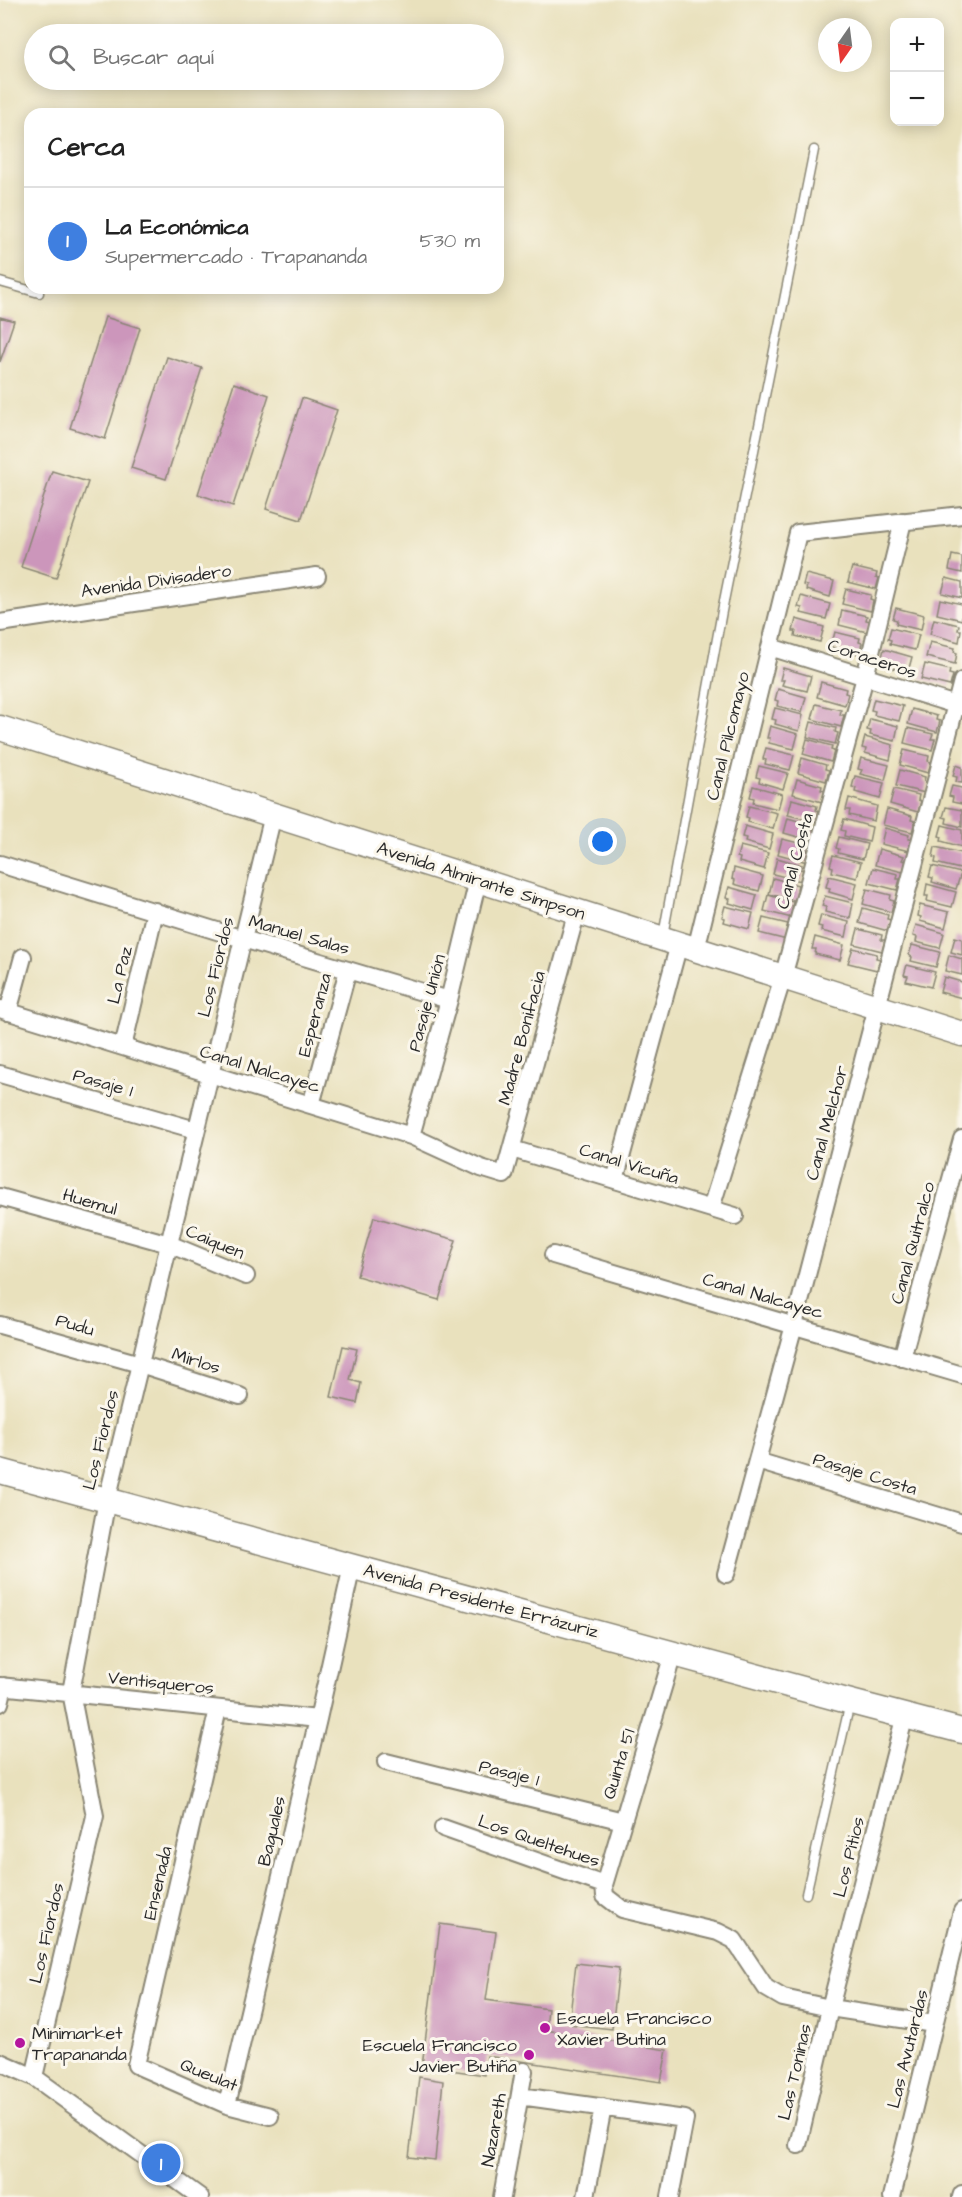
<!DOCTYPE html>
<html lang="es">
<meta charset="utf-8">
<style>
:root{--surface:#fff;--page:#f6f6f6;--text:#222;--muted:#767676;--line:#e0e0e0;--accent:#2563eb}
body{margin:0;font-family:"Architects Daughter",sans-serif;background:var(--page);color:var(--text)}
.controls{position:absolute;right:18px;top:18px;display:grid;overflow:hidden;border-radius:12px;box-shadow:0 3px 15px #0003}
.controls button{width:54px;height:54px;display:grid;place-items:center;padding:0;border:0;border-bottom:2px solid var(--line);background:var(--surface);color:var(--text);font:30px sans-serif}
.compass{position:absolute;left:818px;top:18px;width:54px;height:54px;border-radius:50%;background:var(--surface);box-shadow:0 3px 15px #0003;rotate:194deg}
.you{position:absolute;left:603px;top:842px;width:21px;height:21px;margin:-15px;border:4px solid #fff;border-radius:50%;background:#1a73e8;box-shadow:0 0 0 9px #1a73e833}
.badge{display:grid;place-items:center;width:39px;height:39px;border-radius:50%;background:var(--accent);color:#fff;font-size:20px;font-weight:700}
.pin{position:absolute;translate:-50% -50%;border:3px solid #fff;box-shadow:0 2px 6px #0006}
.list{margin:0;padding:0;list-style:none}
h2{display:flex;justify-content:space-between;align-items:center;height:78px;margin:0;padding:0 24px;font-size:26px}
h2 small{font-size:20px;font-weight:400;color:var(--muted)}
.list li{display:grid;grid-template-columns:39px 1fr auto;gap:18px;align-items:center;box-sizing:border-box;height:108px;padding:0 24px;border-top:2px solid var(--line)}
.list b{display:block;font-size:22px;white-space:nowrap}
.list p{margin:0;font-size:20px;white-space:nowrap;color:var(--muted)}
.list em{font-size:20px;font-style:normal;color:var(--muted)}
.icon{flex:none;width:33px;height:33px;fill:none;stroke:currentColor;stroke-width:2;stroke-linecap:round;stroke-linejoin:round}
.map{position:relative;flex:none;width:962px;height:2197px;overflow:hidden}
.search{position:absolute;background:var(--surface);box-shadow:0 3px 15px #0003;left:24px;top:24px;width:480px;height:66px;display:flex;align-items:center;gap:15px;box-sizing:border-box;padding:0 21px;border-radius:33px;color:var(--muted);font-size:22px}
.panel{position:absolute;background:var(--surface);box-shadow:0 3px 15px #0003;left:24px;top:108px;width:480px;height:186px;border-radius:18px}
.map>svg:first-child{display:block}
.building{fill:#cc96bb}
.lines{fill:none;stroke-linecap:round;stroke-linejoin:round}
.lane-casing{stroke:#8a8674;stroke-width:11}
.street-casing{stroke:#8a8674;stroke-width:20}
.secondary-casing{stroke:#8a8674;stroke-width:27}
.lane{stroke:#fff;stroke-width:8}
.street{stroke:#fff;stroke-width:16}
.secondary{stroke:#fff;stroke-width:24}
.poi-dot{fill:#b5179e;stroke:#fbf7ec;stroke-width:2}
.labels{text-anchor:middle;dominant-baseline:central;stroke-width:6;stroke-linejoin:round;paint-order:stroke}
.street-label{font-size:18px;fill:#2b2b2b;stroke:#fbf7ec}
.poi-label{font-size:18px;fill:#2b2b2b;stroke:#fbf7ec;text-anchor:start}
</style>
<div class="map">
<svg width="962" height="2197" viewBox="0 0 962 2197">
<rect width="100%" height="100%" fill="#fbf7ec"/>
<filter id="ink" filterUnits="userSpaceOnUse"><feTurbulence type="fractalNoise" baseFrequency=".0167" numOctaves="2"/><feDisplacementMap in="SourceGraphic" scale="12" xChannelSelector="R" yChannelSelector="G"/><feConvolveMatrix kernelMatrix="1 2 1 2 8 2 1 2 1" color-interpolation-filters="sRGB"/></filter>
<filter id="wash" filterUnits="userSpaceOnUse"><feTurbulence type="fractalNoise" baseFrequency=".008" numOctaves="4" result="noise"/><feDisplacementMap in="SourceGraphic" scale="24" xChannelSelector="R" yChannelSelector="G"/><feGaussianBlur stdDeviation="1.35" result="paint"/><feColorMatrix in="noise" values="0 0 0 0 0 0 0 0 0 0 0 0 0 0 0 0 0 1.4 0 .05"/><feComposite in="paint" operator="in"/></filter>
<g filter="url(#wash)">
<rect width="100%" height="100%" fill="#e9e1bd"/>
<g id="blocks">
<!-- building -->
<path class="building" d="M0 317 14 321 0 362Z
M105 317 140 328 105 439 70 428Z
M167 357 202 368 166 479 131 468Z
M234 383 269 395 233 506 198 494Z
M302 398 337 410 301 520 266 509Z
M52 471 88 482 56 578 21 567Z
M952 555 962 557V573L949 570Z
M852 567 877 573 876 577 879 578 876 589 848 582Z
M806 574 834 581 830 597 806 590 807 586 803 585Z
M946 578 962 582V598L942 593Z
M846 589 871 595 870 599 873 600 871 611 842 604Z
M801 596 830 604 826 619 801 613 802 608 798 607Z
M940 599 962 604V620L937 614Z
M896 608 924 615 921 630 896 624 897 620 893 619Z
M842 610 867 616 866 620 870 621 867 632 839 625Z
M796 619 824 627 820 642 795 636 796 631H793Z
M934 619 959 625 958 630H961L959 642 930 634Z
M891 628 919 635 915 650 890 644 891 640 888 639Z
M835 632 860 638 859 642 862 643 859 654 831 647Z
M930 642 955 648 954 652 957 653 955 664 926 657Z
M884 649 912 657 908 672 884 666 885 661H881Z
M925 664 950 670 949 674 953 675 950 686 921 679Z
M783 668 811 676 807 691 782 685 784 680H780Z
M821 682 846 689 845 693 848 694 845 705 817 697Z
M778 689 806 697 802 712 777 706 778 701 775 700Z
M874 699 903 706 899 721 874 715 875 711 871 710Z
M816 704 841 710 840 715H844L841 727 812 719Z
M775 708 803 715 799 731 775 724 776 720 772 719Z
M912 709 937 716 936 720 940 721 937 732 908 724Z
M870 719 898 726 895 741 870 735 871 731 867 730Z
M811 722 836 728 835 732 838 733 835 744 807 737Z
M770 726 798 734 794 749 769 743 770 738H767Z
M908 728 933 734 931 739H935L932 750 904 743Z
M865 737 893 745 890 760 865 753 866 749 862 748Z
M807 739 832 746 831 750 834 751 831 762 803 754Z
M766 748 794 755 790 770 765 764 766 760 763 759Z
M904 750 929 756 928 761 931 762 928 773 900 765Z
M802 758 826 765 825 769 829 770 826 781 798 773Z
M861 758 889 765 885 780 860 774 862 770 858 769Z
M956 765 962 767V783L956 782 957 777 953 776Z
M759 766 788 773 783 789 759 782 760 778 756 777Z
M900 770 925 777 924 781 927 782 925 793 896 786Z
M855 776 884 783 880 799 855 792 856 788 852 787Z
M797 779 822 786 821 790 825 791 822 802 793 794Z
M753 786 782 794 778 809 753 803 754 798 750 797Z
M952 786 962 788V804L952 802 953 797 949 796Z
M894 789 919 795 918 800 921 801 918 812 890 804Z
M849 798 877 806 874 821 849 815 850 810H846Z
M792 799 817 806 816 810 819 811 817 822 788 815Z
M749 806 777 813 773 829 748 822 749 818 746 817Z
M946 807 962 810V827L946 823 947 818 943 817Z
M887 809 912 816 911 820 915 821 912 832 883 825Z
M788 818 812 825 811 829 815 830 812 841 784 833Z
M844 819 872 827 869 842 844 836 845 831 841 830Z
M942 825 962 830V847L941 841 942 837 939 836Z
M745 826 773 834 769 849 745 842 746 838 742 837Z
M885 828 909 835 908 839 912 840 909 851 881 844Z
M839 837 867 844 863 859 838 853 839 849 836 848Z
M782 839 807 845 806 850H809L807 862 778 854Z
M740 846 768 853 764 869 739 862 740 858 737 857Z
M935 847 962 853 960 869 935 863 936 858 933 857Z
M879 849 904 856 902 860 906 861 903 872 875 865Z
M833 855 861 862 857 878 832 872 833 867 830 866Z
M777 858 802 865 800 869 804 870 801 881 773 874Z
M932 866 961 873 956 889 932 882 933 878 929 877Z
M734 868 763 876 759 891 734 884 735 880 732 879Z
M873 868 898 874 897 879H900L897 890 869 883Z
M829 876 857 883 853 899 829 892 830 888 826 887Z
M773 878 798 885 797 889 800 890 798 901 769 894Z
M927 884 956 892 952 907 927 901 928 896H925Z
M729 887 757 895 753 910 729 903 730 899 726 898Z
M867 889 891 895 890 900 894 901 891 912 863 904Z
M768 895 793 902 792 906 795 907 792 918 764 911Z
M825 896 853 903 850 918 825 912 826 907 822 906Z
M920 905 949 912 945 928 920 921 921 917 918 916Z
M725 906 753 913 749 929 724 922 725 918 722 917Z
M863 908 888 915 887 919 891 920 888 931 859 923Z
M821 915 849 922 846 937 821 931 822 927 818 926Z
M763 918 788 924 787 928 790 930 787 940 759 933Z
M916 925 944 933 940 948 916 942 917 937 913 936Z
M858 929 882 935 881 940H885L882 951 854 944Z
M815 937 844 945 840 960 815 954 816 949H812Z
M955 937 962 939V955L951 952Z
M912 945 940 952 936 967 911 961 912 957 909 955Z
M853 948 877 954 876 958 880 959 877 970 848 963Z
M949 955 962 959V975L945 971Z
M907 965 935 972 931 987 906 981 908 976 904 975Z
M944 977 962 982V998L940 992Z
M374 1217 456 1240 439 1300 357 1276Z
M343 1346 357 1349 350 1380 361 1383 357 1403 331 1397Z
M440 1924 496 1932 486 2000 548 2009 546 2030 667 2050 661 2082 487 2056 485 2075 422 2066Z
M576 1963 619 1968 612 2029 569 2024Z
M419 2077 443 2081 435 2160 409 2157Z"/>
</g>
</g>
<g filter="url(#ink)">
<use href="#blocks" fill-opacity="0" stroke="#8a8674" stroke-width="1.5"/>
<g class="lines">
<defs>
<path id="lane" d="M0 282 39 293
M663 936 722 611 814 150
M806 1894 850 1703"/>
<path id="street" d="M0 623 317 576
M770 647 962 707
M0 864 243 939 449 1000
M696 949 798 533 962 515
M0 1009 411 1136 481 1168 504 1175 577 911
M8 1012 23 957
M123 1047 155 911
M0 1074 196 1130
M311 1105 348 970
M411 1136 449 1000 478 880
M512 1149 735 1216
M615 1180 679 944
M0 1197 169 1244 246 1276
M711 1208 783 977 865 677 903 521
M553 1255 962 1375
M0 1325 140 1364 240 1396
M902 1358 962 1139
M757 1461 962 1523
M726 1574 794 1325 962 681
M0 1686 318 1719
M0 1703 4 1686
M218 1709 136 2065 227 2105 270 2116
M386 1762 623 1821
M443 1828 604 1885 605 1896 622 1909 718 1932 734 1940 766 1988 783 1998 830 2008 934 2024
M604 1885 673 1654
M0 2062 34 2077 200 2197
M34 2077 95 1816 71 1692 107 1500 273 815
M520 2096 685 2119 670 2197
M227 2105 318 1719 352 1566
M798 2145 830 2008 905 1715
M502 2197 524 2071
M586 2197 603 2107
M892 2197 962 1911
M961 2197 962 2194"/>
<path id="secondary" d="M0 728 962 1034
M0 1471 851 1702 962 1731"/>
</defs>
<!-- lane casing -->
<use href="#lane" class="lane-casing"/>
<!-- street casing -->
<use href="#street" class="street-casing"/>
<!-- secondary casing -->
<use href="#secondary" class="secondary-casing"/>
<!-- lane -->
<use href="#lane" class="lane"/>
<!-- street -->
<use href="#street" class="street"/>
<!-- secondary -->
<use href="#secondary" class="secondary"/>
</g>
</g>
<!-- markers -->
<g class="poi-dot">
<circle cx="545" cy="2028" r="6"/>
<circle cx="20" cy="2043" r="6"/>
<circle cx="529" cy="2055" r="6"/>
</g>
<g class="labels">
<!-- street labels -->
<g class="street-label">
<text transform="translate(156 581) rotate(-8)">Avenida Divisadero</text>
<text transform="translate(872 659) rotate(18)">Coraceros</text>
<text transform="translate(728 736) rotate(-76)">Canal Pilcomayo</text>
<text transform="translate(795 861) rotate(-75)">Canal Costa</text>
<text transform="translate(481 881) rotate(18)">Avenida Almirante Simpson</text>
<text transform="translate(299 935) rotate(16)">Manuel Salas</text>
<text transform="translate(216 967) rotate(-76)">Los Fiordos</text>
<text transform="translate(120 975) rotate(-77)">La Paz</text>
<text transform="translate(427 1003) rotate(-75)">Pasaje Unión</text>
<text transform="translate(315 1015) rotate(-75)">Esperanza</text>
<text transform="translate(522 1038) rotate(-75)">Madre Bonifacia</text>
<text transform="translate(260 1069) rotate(17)">Canal Nalcayec</text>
<text transform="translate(103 1083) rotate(16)">Pasaje 1</text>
<text transform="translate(827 1123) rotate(-75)">Canal Melchor</text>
<text transform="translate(629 1164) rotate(17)">Canal Vicuña</text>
<text transform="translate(90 1202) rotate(16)">Huemul</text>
<text transform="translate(215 1242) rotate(23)">Caiquen</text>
<text transform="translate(913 1243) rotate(-75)">Canal Quitralco</text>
<text transform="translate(763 1296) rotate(16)">Canal Nalcayec</text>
<text transform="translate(75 1325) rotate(16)">Pudu</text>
<text transform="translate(196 1361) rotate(18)">Mirlos</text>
<text transform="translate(101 1440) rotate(-76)">Los Fiordos</text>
<text transform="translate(865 1474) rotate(17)">Pasaje Costa</text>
<text transform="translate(481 1601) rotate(15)">Avenida Presidente Errázuriz</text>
<text transform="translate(161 1683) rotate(6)">Ventisqueros</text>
<text transform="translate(619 1764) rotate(-73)">Quinta 51</text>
<text transform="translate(509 1773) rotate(14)">Pasaje 1</text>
<text transform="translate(272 1831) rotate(-77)">Baguales</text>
<text transform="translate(539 1841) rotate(19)">Los Queltehues</text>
<text transform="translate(849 1857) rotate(-76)">Los Pitios</text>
<text transform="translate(158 1883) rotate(-77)">Ensenada</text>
<text transform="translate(47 1933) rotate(-77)">Los Fiordos</text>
<text transform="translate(908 2049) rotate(-76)">Las Avutardas</text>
<text transform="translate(795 2072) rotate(-77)">Las Toninas</text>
<text transform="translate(209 2075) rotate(22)">Queulat</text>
<text transform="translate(494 2130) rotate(-80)">Nazareth</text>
</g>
<!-- poi labels -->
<g class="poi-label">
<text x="557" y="2018">Escuela Francisco<tspan x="557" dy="21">Xavier Butina</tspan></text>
<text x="32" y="2033">Minimarket<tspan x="32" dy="21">Trapananda</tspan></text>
<text x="517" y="2045" text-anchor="end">Escuela Francisco<tspan x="517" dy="21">Javier Butiña</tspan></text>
</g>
</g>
</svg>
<div class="controls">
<button>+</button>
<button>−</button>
</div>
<svg class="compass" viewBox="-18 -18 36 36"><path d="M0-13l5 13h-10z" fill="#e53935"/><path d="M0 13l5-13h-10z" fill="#767676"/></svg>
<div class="you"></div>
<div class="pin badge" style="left:161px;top:2163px;background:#3f7fe0">1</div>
<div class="search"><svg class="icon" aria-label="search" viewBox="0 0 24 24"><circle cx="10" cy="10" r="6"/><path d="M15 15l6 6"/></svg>Buscar aquí</div>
<section class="panel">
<h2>Cerca<small></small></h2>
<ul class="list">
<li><span class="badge" style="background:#3f7fe0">1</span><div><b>La Económica</b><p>Supermercado · Trapananda</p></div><em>530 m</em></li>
</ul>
</section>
</div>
